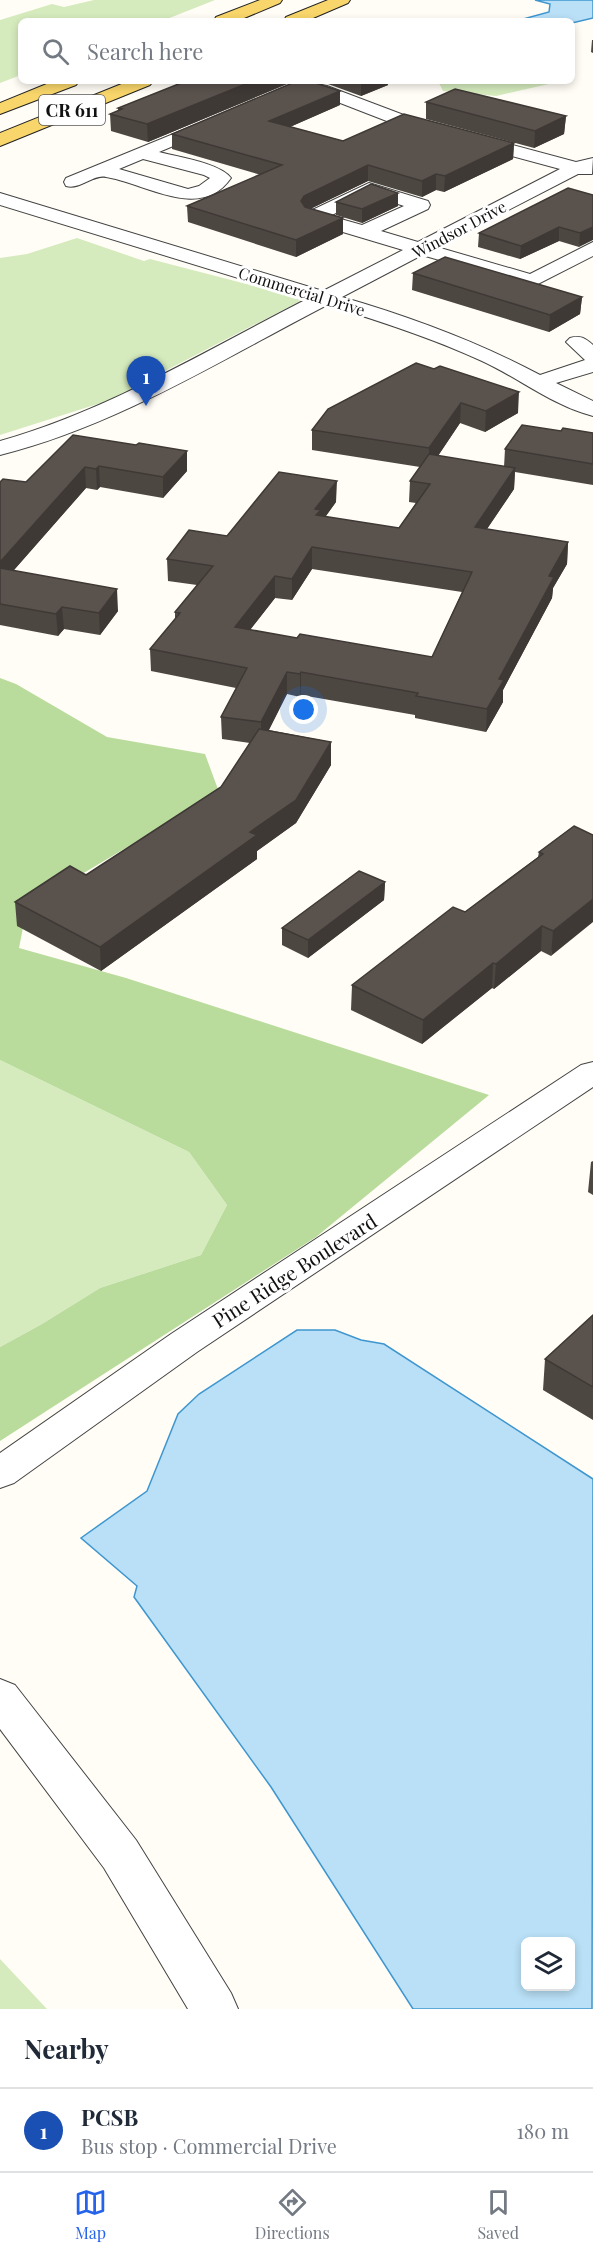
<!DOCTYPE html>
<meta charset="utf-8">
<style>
:root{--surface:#fff;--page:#f2f2f3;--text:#1f2937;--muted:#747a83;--line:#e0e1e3;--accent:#2563eb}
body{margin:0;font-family:"Playfair Display",serif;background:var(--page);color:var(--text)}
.controls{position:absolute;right:18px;bottom:18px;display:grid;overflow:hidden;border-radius:9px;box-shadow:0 3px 9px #0003}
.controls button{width:54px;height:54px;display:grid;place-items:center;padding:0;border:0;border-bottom:2px solid var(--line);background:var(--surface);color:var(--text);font:30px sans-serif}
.you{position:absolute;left:304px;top:710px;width:21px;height:21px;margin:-15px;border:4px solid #fff;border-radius:50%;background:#1a73e8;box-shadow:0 0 0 9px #1a73e833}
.badge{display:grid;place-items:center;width:39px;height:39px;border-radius:50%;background:var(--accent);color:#fff;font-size:20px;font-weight:700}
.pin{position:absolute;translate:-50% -50px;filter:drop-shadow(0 2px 3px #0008)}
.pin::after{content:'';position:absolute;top:32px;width:21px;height:18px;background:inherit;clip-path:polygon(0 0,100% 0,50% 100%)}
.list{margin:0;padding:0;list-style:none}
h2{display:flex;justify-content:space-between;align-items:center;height:78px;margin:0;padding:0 24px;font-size:26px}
h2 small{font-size:20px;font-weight:400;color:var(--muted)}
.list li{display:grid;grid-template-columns:39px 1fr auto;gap:18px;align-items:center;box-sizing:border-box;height:84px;padding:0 24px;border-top:2px solid var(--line)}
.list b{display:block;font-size:22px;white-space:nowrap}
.list p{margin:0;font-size:20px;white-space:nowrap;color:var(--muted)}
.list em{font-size:20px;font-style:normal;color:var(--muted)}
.icon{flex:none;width:33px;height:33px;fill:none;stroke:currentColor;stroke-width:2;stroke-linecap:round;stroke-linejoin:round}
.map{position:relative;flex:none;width:593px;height:2009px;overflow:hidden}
.search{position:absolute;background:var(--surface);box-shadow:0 3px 9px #0003;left:18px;right:18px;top:18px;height:66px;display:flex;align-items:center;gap:15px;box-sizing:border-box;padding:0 21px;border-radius:9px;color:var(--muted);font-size:22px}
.sheet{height:162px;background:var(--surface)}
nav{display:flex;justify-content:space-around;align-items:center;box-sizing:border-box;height:84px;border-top:2px solid var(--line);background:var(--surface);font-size:16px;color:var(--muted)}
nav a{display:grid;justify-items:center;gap:3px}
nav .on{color:var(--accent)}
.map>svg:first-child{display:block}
.green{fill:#d5ebbd}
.forest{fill:#b9dc9c}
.water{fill:#b9e0f7;stroke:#3f96cf;stroke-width:1.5;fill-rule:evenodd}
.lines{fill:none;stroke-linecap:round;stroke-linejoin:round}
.minor-casing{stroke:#444;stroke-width:2}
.major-casing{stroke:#222;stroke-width:2}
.minor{fill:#fff;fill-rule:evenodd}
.major{fill:#f9d66b;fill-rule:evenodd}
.wall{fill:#4d4742;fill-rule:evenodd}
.shaded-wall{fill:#3f3936}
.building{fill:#5a524d;stroke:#3f3936;stroke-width:1.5;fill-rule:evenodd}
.labels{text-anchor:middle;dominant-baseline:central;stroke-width:6;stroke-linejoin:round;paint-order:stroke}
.far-street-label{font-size:16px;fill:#111;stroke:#fff}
.shield{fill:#fff;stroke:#585858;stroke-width:1.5}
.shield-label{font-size:18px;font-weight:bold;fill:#111}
.street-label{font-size:20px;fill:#111;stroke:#fff}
</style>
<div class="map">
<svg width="593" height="2009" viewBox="0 0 593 2009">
<rect width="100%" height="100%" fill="#fffdf5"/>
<!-- green -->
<path class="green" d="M94 0H215L162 21H21V75L0 83V20L52 4 64 7Z
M438 81H562L496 96 443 91Z
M77 238 144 261 150 259 304 299 107 401 0 435V258L27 254Z
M0 1060 189 1152 227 1205 201 1255 100 1288 42 1324 0 1347Z
M0 1959 47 2009H0Z"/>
<!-- forest -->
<path class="forest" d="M0 678 16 684 107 737 205 754 219 792 27 907 19 948 126 978 489 1095 316 1237 0 1441V1347L42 1324 100 1288 201 1255 227 1205 189 1152 0 1060Z"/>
<!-- water -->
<path class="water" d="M535 0H593V18L572 23 516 21 549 12 550 4Z
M297 1330H335L361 1340 384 1344 593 1479 592 2009H413L271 1787 134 1597 137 1586 81 1538 147 1491 178 1414 199 1394ZM526 1942H570V1986H526Z"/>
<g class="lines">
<defs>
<path id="minor" d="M300 81 327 86 409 117 576 162 593 158 592 174H578L437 247 530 274 593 242V256L532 287 422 255 342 297C411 317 476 341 540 375L585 360 566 342 570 338C580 335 585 338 593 345V372L556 383 593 401V416C553 406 519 378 482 361 432 338 380 321 327 305 221 360 116 426 0 455V441C109 410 207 350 307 299L0 205V193L323 291 403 250 306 221 303 217 306 213 369 183 428 201 430 205 428 209 381 231 418 242 560 169 397 125 317 94 294 90 292 86ZM371 195 404 206 362 225 330 216Z
M210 119 216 120 219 124 216 128 159 152C178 157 220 163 231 178 201 222 145 183 106 177 93 174 81 190 66 186L64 182 66 178ZM143 159 204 175 210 178 199 186 188 189 119 169Z
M593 1062V1087L197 1352 14 1483 0 1488V1453L171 1334 581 1065Z
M0 1679 15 1685 136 1840 231 1993 238 2009H188L104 1868 0 1729Z"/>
<path id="major" d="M260 0H282L280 3 237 21H214L216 17Z
M328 0H350L348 3 306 21H284L286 17Z
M54 81H79L76 85 0 114V103Z
M129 81H153L150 85 0 146V133Z"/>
</defs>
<!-- minor casing -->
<use href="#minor" class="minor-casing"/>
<!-- major casing -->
<use href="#major" class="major-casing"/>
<!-- minor -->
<use href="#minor" class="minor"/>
<!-- major -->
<use href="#major" class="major"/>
</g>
<!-- wall -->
<path class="wall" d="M592 40H593V53L591 52Z
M186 81H294L148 142 111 131 110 114 118 111V108Z
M311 81H388V85L361 96 328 84Z
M426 102 566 116 564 134 534 148 426 119Z
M340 105 290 127 343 141 514 143 513 159 444 192 436 190 422 197 368 181 310 209 343 218V234L296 257 188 222 187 206 261 175 172 149V134Z
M398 193V206L362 223 336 215V202Z
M593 195 579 247 559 241 520 259 478 247 479 233Z
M413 273 582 297 580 314 549 332 412 290Z
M416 363 518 413 485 432 460 423 438 456 504 467 505 449 561 431 593 433V485L515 472 514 489 487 529 568 542 567 564 553 588 552 598 503 690V702L486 732 415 718V715L301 695 300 697 287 694 269 730 331 742V765L296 823 257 851V859L101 971 17 926 15 902 86 875 221 787 250 743 222 739 221 717 236 688 151 671 150 649 175 619V612L197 585 168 581 167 559 227 536 336 502 325 517 399 528 416 503 409 502 410 481 420 467 312 450V430ZM312 569 462 592 432 657 297 638 250 630 275 598 292 600Z
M73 435 187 471 163 498 100 487 97 490 86 488 13 571 118 611 100 635 64 629 58 636 0 625V482H26Z
M574 826 551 956 541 951 494 989 492 988 422 1044 351 1010 352 985 465 912 538 857 539 852Z
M385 882 384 900 308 958 282 945V928Z
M593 1161V1195L588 1192 591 1162Z
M593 1315V1420L543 1390 545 1359Z"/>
<!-- shaded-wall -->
<path class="shaded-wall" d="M253 81H294L148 142 147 124Z
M361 81H388V85L361 96Z
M340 91V105L269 136V121Z
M566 116 564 134 534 148 535 131Z
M514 143 513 159 444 192 445 176Z
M368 165V181L304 212 301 201 304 196Z
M436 174V190L422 197V181Z
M398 193V206L362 223V209Z
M343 218V234L296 257V240Z
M559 227V241L520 259 521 246Z
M593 227V240L579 247 580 233Z
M582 297 580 314 549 332 550 315Z
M519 392 518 413 485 432 486 411Z
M461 403 460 423 429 469V448Z
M187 451V471L163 498V477Z
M99 466 100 487 97 490 96 469Z
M85 467 86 488 0 586V562Z
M515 468 514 489 474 548 475 527Z
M337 481 336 502 321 523 316 536 315 509Z
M568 542 567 564 553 588 552 598 503 690V702L486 732 487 709 499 679 549 576Z
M312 547V569L292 600V579Z
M275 576V598L235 649V627Z
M117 589 118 611 100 635 99 613Z
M62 607 64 629 58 636 56 614Z
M287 672V694L261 745V722Z
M301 672V695L300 697V674Z
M331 742V765L296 823 257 851V859L101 971 100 947 250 832Z
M385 882 384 900 308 958V940Z
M593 899V922L551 956 553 931Z
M542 926 541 951 494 989 496 964Z
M493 963 492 988 422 1044 423 1020Z"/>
<!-- building -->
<path class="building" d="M186 81H253L147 124 110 114 122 109 118 108Z
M297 81H310L340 91 269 121 343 141 404 114 514 143 445 176 436 174 422 181 368 165 304 196 301 201 305 207 343 218 296 240 187 206 282 165 172 134Z
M455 89 566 116 535 131 426 102Z
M371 184 398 193 362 209 336 202Z
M568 188 593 195V227L580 233 559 227 521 246 479 233Z
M445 257 582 297 550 315 413 273Z
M416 363 434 369 440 366 519 392 486 411 461 403 429 448 312 430 328 409Z
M522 425 561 431 563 428 593 433V464L505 449Z
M73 435 136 445 139 443 187 451 163 477 99 466 96 469 85 467 0 562V482L3 479 26 482Z
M429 454 515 468 475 527 568 542 549 576 554 577 499 679 504 680 487 709 416 696 418 693 301 672 300 674 287 672 261 722 221 717 247 668 150 649 180 613 175 612 213 566 167 559 189 530 227 536 279 472 337 481 315 509 321 510 316 515 399 528 430 484 410 481ZM312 547 472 572 432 657 300 634 297 638 235 627 275 576 292 579Z
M0 568 117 589 99 613 62 607 56 614 0 604Z
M259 729 331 742 296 800 250 832 257 835 100 947 15 902 70 866 86 875 221 787Z
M574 826 593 835V899L553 931 542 926 496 964 493 963 423 1020 352 985 453 907 465 912 543 854 539 852Z
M359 871 385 882 308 940 282 928Z
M593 1315V1387L545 1359Z"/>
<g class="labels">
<!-- far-street labels -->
<g class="far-street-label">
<text transform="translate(459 229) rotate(-28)">Windsor Drive</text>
<text transform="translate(302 291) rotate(17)">Commercial Drive</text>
</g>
<!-- shield labels -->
<rect class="shield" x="39" y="95" width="66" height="30" rx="4.5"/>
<g class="shield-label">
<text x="72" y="110">CR 611</text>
</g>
<!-- street labels -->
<g class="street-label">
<text transform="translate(294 1270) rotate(-33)">Pine Ridge Boulevard</text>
</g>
</g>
</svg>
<div class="controls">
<button><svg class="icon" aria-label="layers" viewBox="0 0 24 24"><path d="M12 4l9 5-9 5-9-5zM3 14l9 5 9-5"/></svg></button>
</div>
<div class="you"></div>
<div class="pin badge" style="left:146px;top:406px;background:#1a4fb4">1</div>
<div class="search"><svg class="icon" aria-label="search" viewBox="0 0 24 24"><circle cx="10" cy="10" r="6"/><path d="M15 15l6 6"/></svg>Search here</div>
</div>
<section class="sheet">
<h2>Nearby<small></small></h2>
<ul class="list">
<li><span class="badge" style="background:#1a4fb4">1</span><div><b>PCSB</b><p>Bus stop · Commercial Drive</p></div><em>180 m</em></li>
</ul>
</section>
<nav>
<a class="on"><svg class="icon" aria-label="map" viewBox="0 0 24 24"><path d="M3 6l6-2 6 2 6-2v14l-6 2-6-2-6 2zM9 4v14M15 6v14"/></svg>Map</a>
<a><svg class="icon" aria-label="directions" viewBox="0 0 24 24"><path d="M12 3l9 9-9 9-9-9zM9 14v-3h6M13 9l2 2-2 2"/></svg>Directions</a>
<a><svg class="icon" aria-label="saved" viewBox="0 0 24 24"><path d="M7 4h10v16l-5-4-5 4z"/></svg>Saved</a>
</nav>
